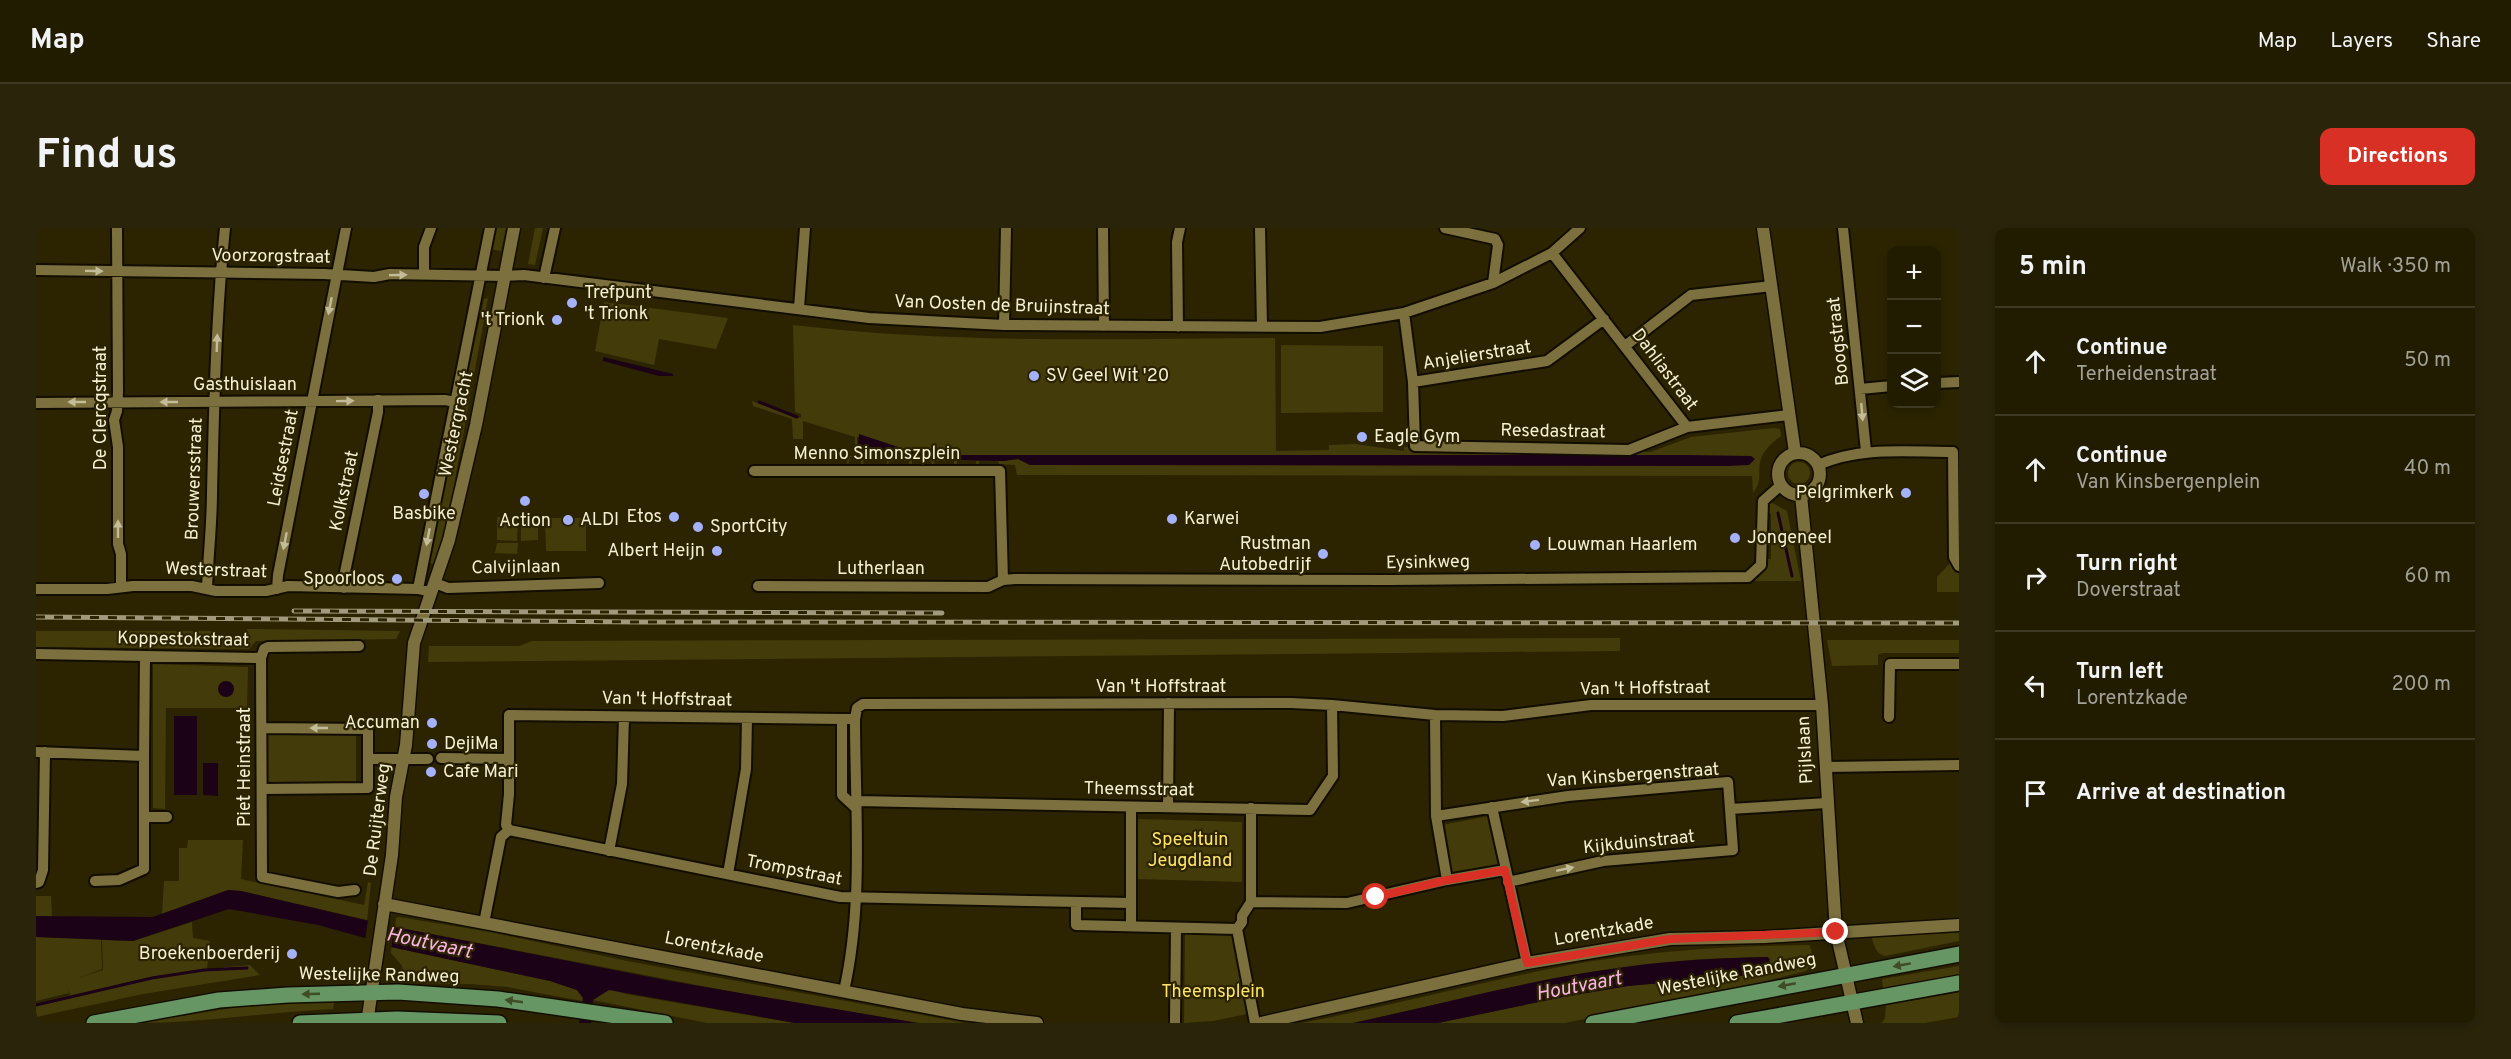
<!DOCTYPE html>
<meta charset="utf-8">
<style>
:root{--surface:#211b00;--page:#29240a;--text:#f1f3f6;--muted:#a2a199;--line:#3e3922;--accent:#d93025}
body{margin:0;font-family:Overpass,sans-serif;background:var(--page);color:var(--text)}
.controls{position:absolute;right:18px;top:18px;display:grid;overflow:hidden;border-radius:12px;box-shadow:0 3px 9px #0003}
.controls button{width:54px;height:54px;display:grid;place-items:center;padding:0;border:0;border-bottom:2px solid var(--line);background:var(--surface);color:var(--text);font:30px sans-serif}
.stop{position:absolute;width:18px;height:18px;margin:-14px;border:4px solid #d93025;border-radius:50%;background:#fff}
.stop.end{background:#d93025;border-color:#fff;box-shadow:0 2px 6px #0008}
.list{margin:0;padding:0;list-style:none}
h2{display:flex;justify-content:space-between;align-items:center;height:78px;margin:0;padding:0 24px;font-size:26px}
h2 small{font-size:20px;font-weight:400;color:var(--muted)}
.list li{display:grid;grid-template-columns:39px 1fr auto;gap:18px;align-items:center;box-sizing:border-box;height:108px;padding:0 24px;border-top:2px solid var(--line)}
.list b{display:block;font-size:22px;white-space:nowrap}
.list p{margin:0;font-size:20px;white-space:nowrap;color:var(--muted)}
.list em{font-size:20px;font-style:normal;color:var(--muted)}
.icon{flex:none;width:33px;height:33px;fill:none;stroke:currentColor;stroke-width:2;stroke-linecap:round;stroke-linejoin:round}
.map{position:relative;flex:none;width:1923px;height:795px;overflow:hidden;border-radius:12px}
header{display:flex;align-items:center;gap:36px;box-sizing:border-box;height:84px;padding:0 30px;background:var(--surface);border-bottom:2px solid var(--line)}
header strong{font-size:28px}
nav{display:flex;gap:33px;margin-inline-start:auto;font-size:21px}
.intro{display:flex;align-items:center;justify-content:space-between;box-sizing:border-box;height:144px;padding:0 36px}
h1{margin:0;font-size:42px}
.button{padding:15px 27px;border-radius:12px;background:var(--accent);color:#fff;font-size:21px;font-weight:700}
main{display:flex;gap:36px;padding:0 36px}
aside{flex:1;background:var(--surface);border-radius:12px;box-shadow:0 3px 9px #0003}
.map>svg:first-child{display:block}
.green{fill:#443b0b;fill-rule:evenodd}
.water{fill:#1c0216}
.pier{fill:#2c2400}
.lines{fill:none;stroke-linecap:round;stroke-linejoin:round}
.stream{stroke:#1c0216;stroke-width:3}
.minor-casing{stroke:#130d00;stroke-width:14}
.tertiary-casing{stroke:#130d00;stroke-width:15}
.primary-casing{stroke:#130d00;stroke-width:18}
.minor{stroke:#7b703e;stroke-width:10}
.tertiary{stroke:#7b703e;stroke-width:12}
.primary{stroke:#659664;stroke-width:15}
.rail-casing{stroke:#a0997b;stroke-width:5}
.rail{stroke:#2c2400;stroke-width:3;stroke-dasharray:9;stroke-linecap:butt}
.oneway{fill:#c4bc99}
.oneway2{fill:#404c23}
.route{stroke:#d93025;stroke-width:8}
.poi-dot{fill:#a6b1fc;stroke:#2c2400;stroke-width:2}
.labels{text-anchor:middle;dominant-baseline:central;stroke-width:4.5;stroke-linejoin:round;paint-order:stroke}
.street-label{font-size:18px;fill:#f5efd5;stroke:#2c2400}
.poi-label{font-size:18px;fill:#f5efd5;stroke:#2c2400;text-anchor:start}
.park-label{font-size:18px;fill:#ffe569;stroke:#2c2400}
.water-label{font-size:20px;font-style:italic;fill:#fbb2e6;stroke:#2c2400}
</style>
<header>
<strong>Map</strong>
<nav><a>Map</a><a>Layers</a><a>Share</a></nav>
</header>
<div class="intro"><h1>Find us</h1><a class="button">Directions</a></div>
<main>
<div class="map">
<svg width="1923" height="795" viewBox="0 0 1923 795">
<rect width="100%" height="100%" fill="#2c2400"/>
<!-- green -->
<path class="green" d="M457 0H470L465 23 453 21Z
M499 0H507L499 37 492 36Z
M452 70 410 301 398 336 390 334 448 71Z
M568 74 692 90 680 121 623 111 618 137 559 123Z
M757 97C917 116 1078 111 1239 110L1240 223 1293 222V217L1319 216 1368 223V219H1372L1377 223 1615 224 1655 209 1738 200 1744 201 1745 208C1709 234 1733 245 1717 265L1716 248 981 247 979 237 963 236 962 233H943V237H940V233H921V237H918V233H899L898 237H896L895 233H876V237H873V233H854L851 237V229H828L827 237H825V229H814L812 237 809 228H819V209L767 193V211H757L756 191 717 178 716 173 765 190V186L759 184ZM821 209 834 210 880 225 918 227 1574 228 1713 237H994L982 231 967 233 854 231 853 225 822 226Z
M1245 117 1347 118V184L1245 185Z
M1752 245a11 11 0 1 1 22 0a11 11 0 1 1-22 0Z
M1735 274 1751 283 1765 353H1718C1726 346 1731 342 1732 331H1735V286L1731 285 1732 277Z
M461 289H482L481 313 461 312Z
M509 290H550V323H510Z
M485 299H502V312L485 313Z
M461 315H482L481 326 459 325Z
M1914 335 1923 345V364H1901V349Z
M211 401 364 403 360 411 220 413 213 421 0 419V403H178V413H210Z
M1584 410V423L392 434 393 418H483L496 413Z
M1791 412H1923V425H1846L1842 427V437L1796 438Z
M117 436 212 439 211 480H130L129 581 117 580Z
M815 498V562L806 561V499Z
M320 505V554L230 555 228 506Z
M1453 588 1463 638 1416 646 1406 597Z
M1102 591 1206 594V654L1102 651Z
M152 612H207L205 651 328 677 332 654 335 655 331 692 205 663 192 662 126 686 128 653H143V620H151Z
M0 668H15L16 689 0 688Z
M363 689 454 704 591 733 930 795H882L718 768 359 699 360 690Z
M156 694 157 710 174 713 171 741 214 737 224 747 107 766 0 789V778L34 767 29 753 33 765 0 773V709L65 711 66 741 42 750 67 742 66 712 97 713Z
M1923 704V713L1849 728C1840 726 1839 719 1836 711L1838 708Z
M1149 706H1196L1211 786 1177 793 1148 795Z
M1773 717C1778 724 1776 736 1770 743L1711 758 1529 795H1402L1527 769 1592 758 1674 750 1735 732 1732 729 1666 731 1568 742 1519 750 1317 795H1266C1354 778 1440 755 1528 738 1609 723 1691 718 1773 717Z
M355 719 514 753 541 762 547 770 546 773 471 759 434 756 371 755 366 738 355 725Z
M1923 738V750L1847 762 1846 751Z
M573 761 590 766 759 795H671L557 772Z
M1923 763V789L1889 795H1846L1849 790 1850 775Z
M299 770 297 781C232 784 167 795 101 795L235 774Z"/>
<!-- water -->
<path class="water" d="M567 129 637 146V148H623L567 133Z
M823 206 880 225 918 227H1651L1715 228 1719 231 1713 237 1691 238 994 237 982 231 967 233 853 231V225L821 226Z
M182 461a8 8 0 1 1 16 0a8 8 0 1 1-16 0Z
M138 488H161V567H138Z
M167 535H182V568L167 567Z
M192 662 205 663 359 699 634 753 882 795H759L573 762 557 772 555 795H543L547 770 541 762 514 753 355 719 356 713 329 710 282 697 193 681 97 713 0 709V688L117 689Z
M1732 729 1736 739 1726 746 1592 758 1527 769 1402 795H1317C1401 777 1484 754 1568 742 1623 733 1677 730 1732 729Z"/>
<!-- pier -->
<path class="pier" d="M332 692 358 699 355 722 353 715 329 713Z"/>
<g class="lines">
<!-- stream -->
<path class="stream" d="M723 174 761 189
M1742 285 1756 348
M0 777 116 750 168 742 211 740"/>
<defs>
<path id="minor" d="M81 0 82 164 81 183 78 192 82 219V316L85 326V359
M1067 0 1068 98
M1224 0 1226 98
M1409 0 1459 11 1462 17 1457 55
M1807 0 1830 223
M1516 25 1651 199 1753 187
M0 42 288 46 338 49 354 46 469 48 488 47 833 90 968 97 1284 99 1368 85 1457 55 1516 25 1544 0
M388 47V19L395 0
M508 50 519 0
M763 80 769 0
M1368 85 1377 154 1379 218 1593 222 1651 199
M968 97 970 0
M1142 99 1141 14 1144 0
M1589 118 1655 67 1736 58
M1377 154 1511 133 1568 91
M1900 155 1923 154
M1824 161 1856 158
M0 175 409 172 419 174
M1782 237C1825 218 1872 224 1917 224L1918 329 1923 338
M718 243H964L967 352
M399 355 412 360 563 355
M722 358 952 359 967 352 979 351 1354 352 1712 349 1725 337 1727 273 1745 257
M308 360V349L342 184V172
M0 361H71L97 358H156L180 363H230L252 358 382 361 395 364
M171 361C172 329 176 296 176 265 178 177 180 88 189 0
M241 361 242 347 310 0
M382 361 454 0
M0 426 225 430 228 421 232 419 323 418
M225 430 226 649 302 664 319 662
M1399 487 1400 588 1411 652
M1853 489 1854 436H1923
M806 491V567L820 580
M226 500 332 501V560L226 561
M0 524 108 528 109 428
M405 530 473 531
M332 531H392
M1790 539 1923 537
M820 573 1274 582 1297 548 1296 477
M1095 579V698
M1132 579 1133 475
M1456 579 1491 735
M1215 580V674L1206 688V694L1201 701 1219 795
M1694 581 1791 575
M1400 588 1532 568 1692 554 1697 622 1567 633 1472 654
M108 589H131
M473 602 470 597 473 566V487L806 491H819L821 480 827 476 1255 475 1296 477 1399 487 1467 488 1555 477H1786
M473 602 804 669 1095 675
M573 623 586 556 588 489
M692 646 710 541 711 490
M59 653 83 652 108 641V528
M0 655 3 654 7 642 9 524
M1040 674V697L1201 701
M1215 674 1311 675 1411 652 1469 642
M448 695 465 609 473 602
M808 763C828 675 819 580 819 491
M1139 795 1140 700"/>
<path id="tertiary" d="M1727 0 1759 225
M1742 246a21 21 0 1 1 42 0a21 21 0 1 1-42 0Z
M1765 267 1786 477 1800 704 1821 795
M348 676 926 786 1001 795
M331 795 356 627 360 569 370 517 378 415 413 312 440 197 478 0
M1225 795 1491 735 1634 711 1729 709 1923 697"/>
<path id="primary" d="M58 795 183 772 252 767 362 764 462 771 629 795
M264 795 361 791 463 795
M1557 795 1923 726
M1701 795 1923 755"/>
</defs>
<!-- minor casing -->
<use href="#minor" class="minor-casing"/>
<!-- tertiary casing -->
<use href="#tertiary" class="tertiary-casing"/>
<!-- primary casing -->
<use href="#primary" class="primary-casing"/>
<!-- minor -->
<use href="#minor" class="minor"/>
<!-- tertiary -->
<use href="#tertiary" class="tertiary"/>
<!-- primary -->
<use href="#primary" class="primary"/>
<defs>
<path id="rail" d="M258 383 906 385
M0 389 608 394 1923 395"/>
</defs>
<!-- rail casing -->
<use href="#rail" class="rail-casing"/>
<!-- rail -->
<use href="#rail" class="rail"/>
</g>
<!-- one-way arrows -->
<defs><path id="oneway-solid" d="M-6-.8H1V-3.2L6.5 0L1 3.2V.8H-6Z" transform="scale(1.5)"/></defs>
<g class="oneway">
<use href="#oneway-solid" transform="translate(58 43) rotate(1)"/>
<use href="#oneway-solid" transform="translate(362 47) rotate(-1)"/>
<use href="#oneway-solid" transform="translate(294 78) rotate(101)"/>
<use href="#oneway-solid" transform="translate(181 115) rotate(-88)"/>
<use href="#oneway-solid" transform="translate(309 173) rotate(-1)"/>
<use href="#oneway-solid" transform="translate(41 174) rotate(180)"/>
<use href="#oneway-solid" transform="translate(133 174) rotate(180)"/>
<use href="#oneway-solid" transform="translate(1826 184) rotate(85)"/>
<use href="#oneway-solid" transform="translate(82 301) rotate(-90)"/>
<use href="#oneway-solid" transform="translate(392 309) rotate(101)"/>
<use href="#oneway-solid" transform="translate(249 313) rotate(101)"/>
<use href="#oneway-solid" transform="translate(283 500) rotate(-180)"/>
<use href="#oneway-solid" transform="translate(1494 573) rotate(173)"/>
<use href="#oneway-solid" transform="translate(1529 641) rotate(-12)"/>
</g>
<g class="oneway2">
<use href="#oneway-solid" transform="translate(1866 737) rotate(170)"/>
<use href="#oneway-solid" transform="translate(1751 757) rotate(169)"/>
<use href="#oneway-solid" transform="translate(275 766) rotate(178)"/>
<use href="#oneway-solid" transform="translate(478 773) rotate(-172)"/>
</g>
<g class="lines">
<!-- route -->
<path class="route" d="M1340 669 1411 652 1469 642 1491 735 1634 711 1800 704"/>
</g>
<!-- markers -->
<g class="poi-dot">
<circle cx="536" cy="75" r="6"/>
<circle cx="521" cy="92" r="6"/>
<circle cx="998" cy="148" r="6"/>
<circle cx="1326" cy="209" r="6"/>
<circle cx="1870" cy="265" r="6"/>
<circle cx="388" cy="266" r="6"/>
<circle cx="489" cy="273" r="6"/>
<circle cx="638" cy="289" r="6"/>
<circle cx="1136" cy="291" r="6"/>
<circle cx="532" cy="292" r="6"/>
<circle cx="662" cy="299" r="6"/>
<circle cx="1699" cy="310" r="6"/>
<circle cx="1499" cy="317" r="6"/>
<circle cx="681" cy="323" r="6"/>
<circle cx="1287" cy="326" r="6"/>
<circle cx="361" cy="351" r="6"/>
<circle cx="396" cy="495" r="6"/>
<circle cx="396" cy="516" r="6"/>
<circle cx="395" cy="544" r="6"/>
<circle cx="256" cy="726" r="6"/>
</g>
<g class="labels">
<!-- street labels -->
<g class="street-label">
<text transform="translate(235 29) rotate(1)">Voorzorgstraat</text>
<text transform="translate(966 78) rotate(2)">Van Oosten de Bruijnstraat</text>
<text transform="translate(1803 113) rotate(-96)">Boogstraat</text>
<text transform="translate(1441 128) rotate(-9)">Anjelierstraat</text>
<text transform="translate(1628 142) rotate(53)">Dahliastraat</text>
<text x="209" y="157">Gasthuislaan</text>
<text transform="translate(65 180) rotate(-90)">De Clercqstraat</text>
<text transform="translate(421 196) rotate(-78)">Westergracht</text>
<text transform="translate(1517 204) rotate(1)">Resedastraat</text>
<text x="841" y="226">Menno Simonszplein</text>
<text transform="translate(248 230) rotate(-79)">Leidsestraat</text>
<text transform="translate(159 251) rotate(-88)">Brouwersstraat</text>
<text transform="translate(309 263) rotate(-78)">Kolkstraat</text>
<text transform="translate(1392 335) rotate(-1)">Eysinkweg</text>
<text transform="translate(480 340) rotate(-1)">Calvijnlaan</text>
<text x="845" y="341">Lutherlaan</text>
<text transform="translate(180 343) rotate(2)">Westerstraat</text>
<text transform="translate(147 412) rotate(1)">Koppestokstraat</text>
<text x="1125" y="459">Van 't Hoffstraat</text>
<text transform="translate(1609 461) rotate(-1)">Van 't Hoffstraat</text>
<text transform="translate(631 472) rotate(1)">Van 't Hoffstraat</text>
<text transform="translate(1770 522) rotate(-93)">Pijlslaan</text>
<text transform="translate(209 539) rotate(-90)">Piet Heinstraat</text>
<text transform="translate(1597 548) rotate(-4)">Van Kinsbergenstraat</text>
<text transform="translate(1103 562) rotate(1)">Theemsstraat</text>
<text transform="translate(342 592) rotate(-83)">De Ruijterweg</text>
<text transform="translate(1603 615) rotate(-6)">Kijkduinstraat</text>
<text transform="translate(758 643) rotate(11)">Trompstraat</text>
<text transform="translate(1568 704) rotate(-10)">Lorentzkade</text>
<text transform="translate(678 720) rotate(11)">Lorentzkade</text>
<text transform="translate(1701 747) rotate(-11)">Westelijke Randweg</text>
<text transform="translate(343 748) rotate(1)">Westelijke Randweg</text>
</g>
<!-- poi labels -->
<g class="poi-label">
<text x="548" y="65">Trefpunt<tspan x="548" dy="21">'t Trionk</tspan></text>
<text x="509" y="92" text-anchor="end">'t Trionk</text>
<text x="1010" y="148">SV Geel Wit '20</text>
<text x="1338" y="209">Eagle Gym</text>
<text x="1858" y="265" text-anchor="end">Pelgrimkerk</text>
<text x="388" y="286" text-anchor="middle">Basbike</text>
<text x="626" y="289" text-anchor="end">Etos</text>
<text x="1148" y="291">Karwei</text>
<text x="544" y="292">ALDI</text>
<text x="489" y="293" text-anchor="middle">Action</text>
<text x="674" y="299">SportCity</text>
<text x="1711" y="310">Jongeneel</text>
<text x="1275" y="316" text-anchor="end">Rustman<tspan x="1275" dy="21">Autobedrijf</tspan></text>
<text x="1511" y="317">Louwman Haarlem</text>
<text x="669" y="323" text-anchor="end">Albert Heijn</text>
<text x="349" y="351" text-anchor="end">Spoorloos</text>
<text x="384" y="495" text-anchor="end">Accuman</text>
<text x="408" y="516">DejiMa</text>
<text x="407" y="544">Cafe Mari</text>
<text x="244" y="726" text-anchor="end">Broekenboerderij</text>
</g>
<!-- park labels -->
<g class="park-label">
<text x="1154" y="612">Speeltuin<tspan x="1154" dy="21">Jeugdland</tspan></text>
<text x="1177" y="764">Theemsplein</text>
</g>
<!-- water labels -->
<g class="water-label">
<text transform="translate(393 716) rotate(12)">Houtvaart</text>
<text transform="translate(1543 759) rotate(-11)">Houtvaart</text>
</g>
</g>
</svg>
<div class="controls">
<button>+</button>
<button>−</button>
<button><svg class="icon" aria-label="layers" viewBox="0 0 24 24"><path d="M12 4l9 5-9 5-9-5zM3 14l9 5 9-5"/></svg></button>
</div>
<div class="stop" style="left:1340px;top:669px"></div>
<div class="stop end" style="left:1800px;top:704px"></div>
</div>
<aside>
<h2>5 min<small>Walk · 350 m</small></h2>
<ul class="list">
<li><svg class="icon" aria-label="ahead" viewBox="0 0 24 24"><path d="M12 20V5M6 11l6-6 6 6"/></svg><div><b>Continue</b><p>Terheidenstraat</p></div><em>50 m</em></li>
<li><svg class="icon" aria-label="ahead" viewBox="0 0 24 24"><path d="M12 20V5M6 11l6-6 6 6"/></svg><div><b>Continue</b><p>Van Kinsbergenplein</p></div><em>40 m</em></li>
<li><svg class="icon" aria-label="right" viewBox="0 0 24 24"><path d="M7 20v-9h11M14 6l5 5-5 5"/></svg><div><b>Turn right</b><p>Doverstraat</p></div><em>60 m</em></li>
<li><svg class="icon" aria-label="left" viewBox="0 0 24 24"><path d="M17 20v-9H6M10 6l-5 5 5 5"/></svg><div><b>Turn left</b><p>Lorentzkade</p></div><em>200 m</em></li>
<li><svg class="icon" aria-label="arrive" viewBox="0 0 24 24"><path d="M6 21V4h12l-3 4 3 4H6"/></svg><div><b>Arrive at destination</b></div></li>
</ul>
</aside>
</main>
